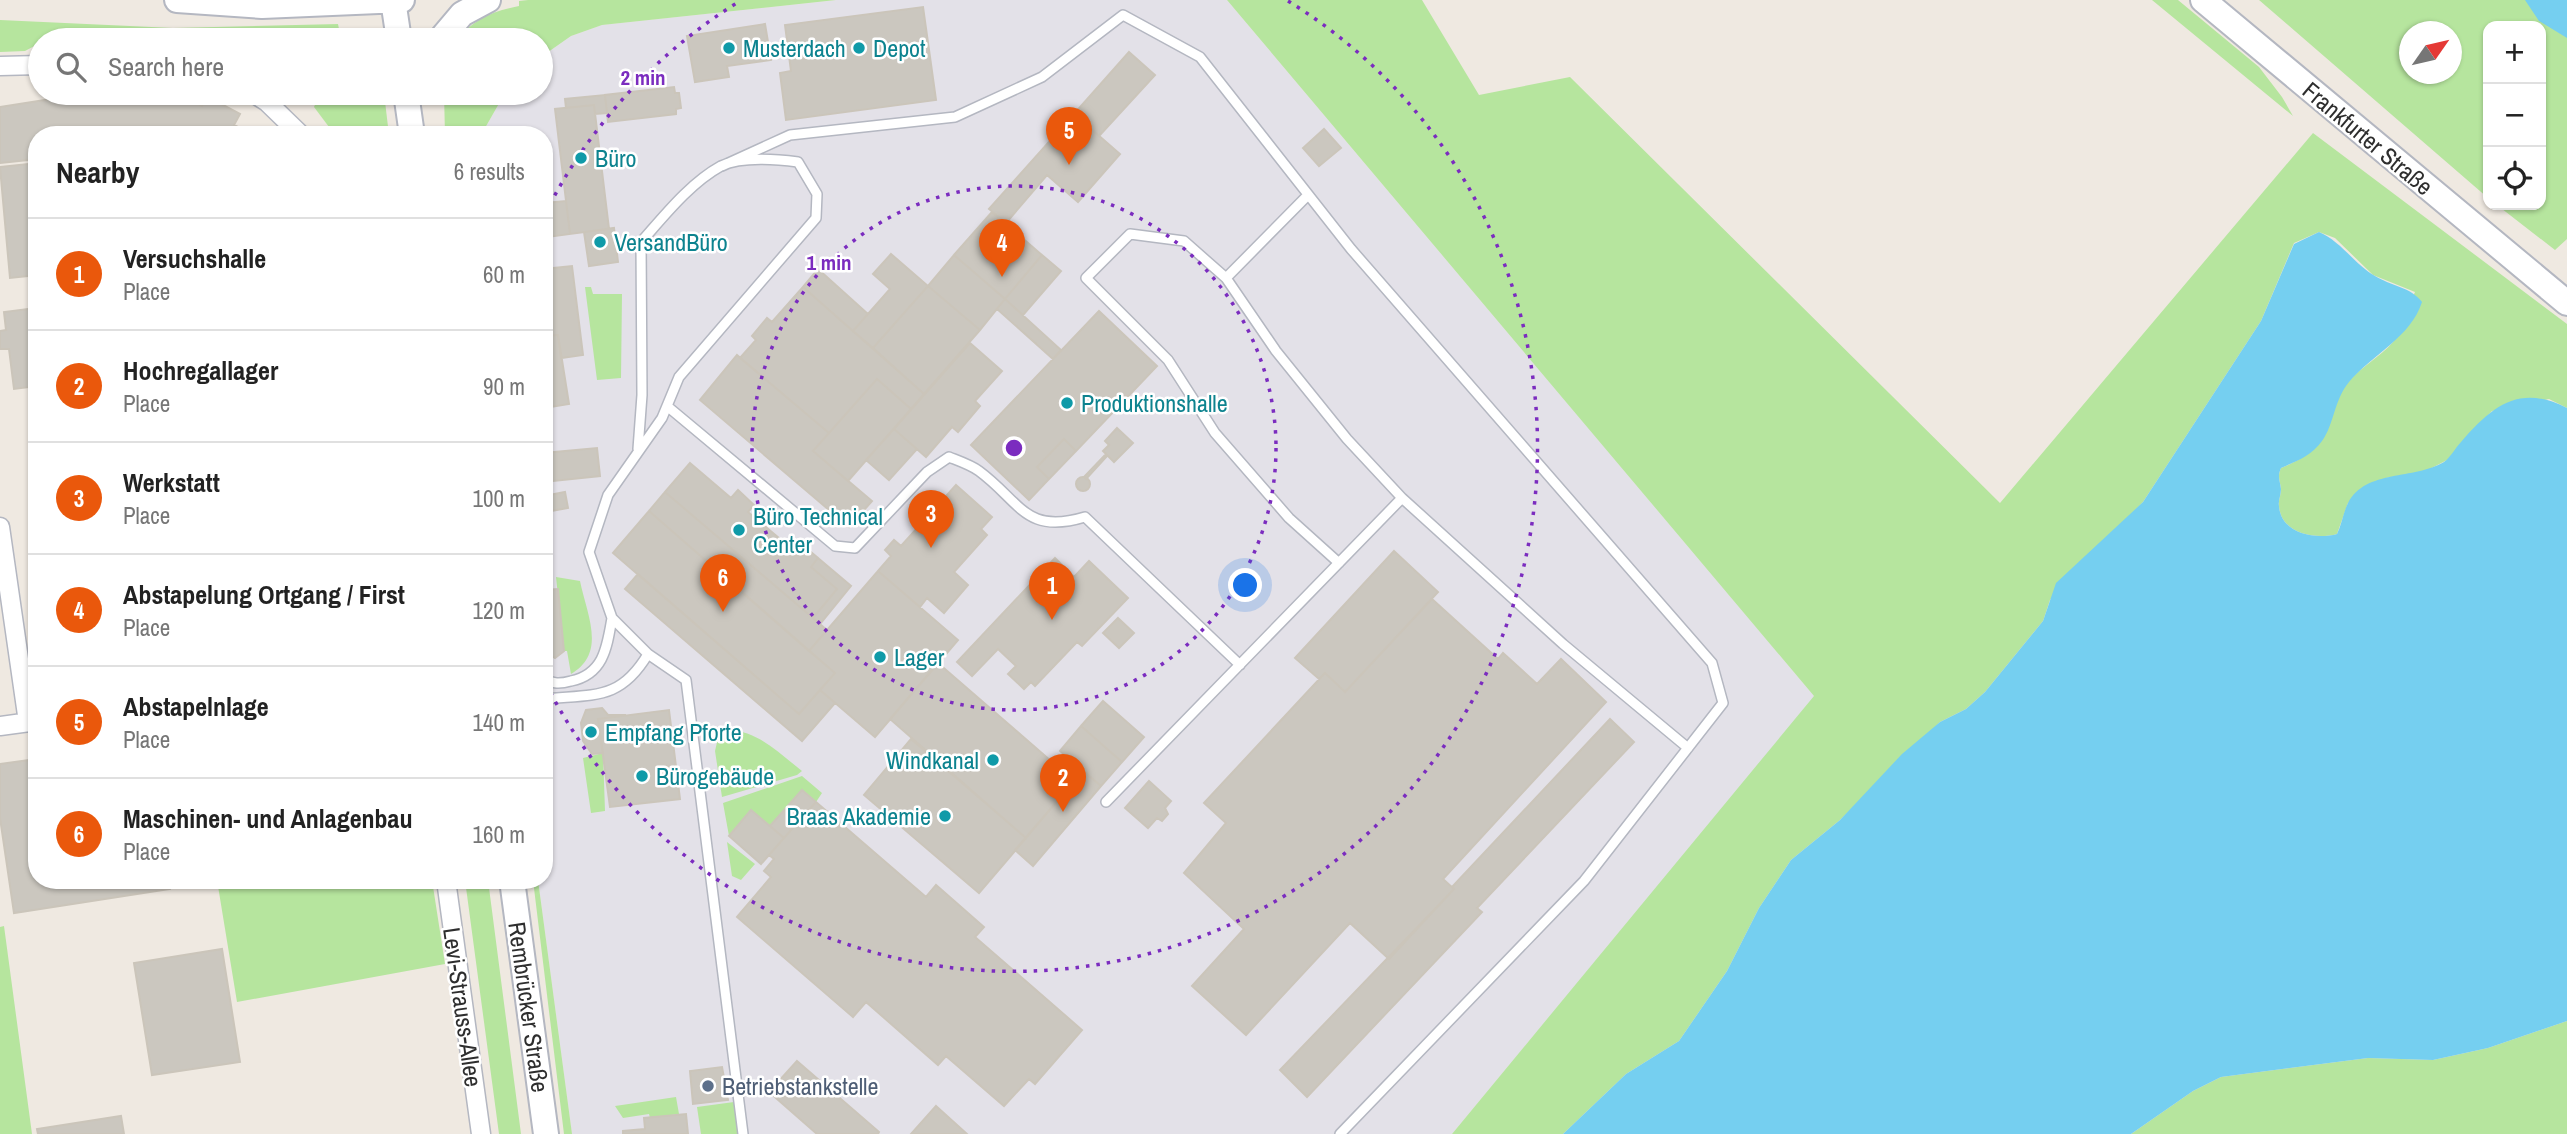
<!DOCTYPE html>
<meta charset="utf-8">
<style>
:root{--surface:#fff;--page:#f2f2f2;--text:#222;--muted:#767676;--line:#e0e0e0;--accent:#ea580c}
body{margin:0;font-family:"Archivo Narrow",sans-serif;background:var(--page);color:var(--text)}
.controls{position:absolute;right:21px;top:21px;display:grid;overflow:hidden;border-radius:14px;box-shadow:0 2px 5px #0004}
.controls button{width:63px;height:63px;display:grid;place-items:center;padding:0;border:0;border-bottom:2px solid var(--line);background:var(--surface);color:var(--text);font:35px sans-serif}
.compass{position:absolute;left:2399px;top:21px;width:63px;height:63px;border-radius:50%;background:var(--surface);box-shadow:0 2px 5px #0004;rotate:56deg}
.you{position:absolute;left:1246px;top:586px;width:24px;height:24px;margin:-18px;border:5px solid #fff;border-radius:50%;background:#1a73e8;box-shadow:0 0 0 10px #1a73e833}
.badge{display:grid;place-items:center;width:46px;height:46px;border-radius:50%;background:var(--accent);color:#fff;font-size:23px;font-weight:700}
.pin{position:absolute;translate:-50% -58px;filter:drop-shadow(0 2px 4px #0008)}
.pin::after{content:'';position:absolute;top:37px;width:24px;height:21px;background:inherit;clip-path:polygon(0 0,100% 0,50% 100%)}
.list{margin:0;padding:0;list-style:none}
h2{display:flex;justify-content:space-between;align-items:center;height:91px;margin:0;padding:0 28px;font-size:30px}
h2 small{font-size:23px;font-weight:400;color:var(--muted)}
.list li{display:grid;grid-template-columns:46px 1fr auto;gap:21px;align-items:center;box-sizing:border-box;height:112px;padding:0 28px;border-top:2px solid var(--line)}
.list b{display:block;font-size:26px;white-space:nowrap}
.list p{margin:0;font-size:23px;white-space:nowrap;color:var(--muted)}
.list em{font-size:23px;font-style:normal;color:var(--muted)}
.icon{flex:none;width:38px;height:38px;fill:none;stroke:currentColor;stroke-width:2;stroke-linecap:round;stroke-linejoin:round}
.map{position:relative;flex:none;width:2567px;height:1134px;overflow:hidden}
.search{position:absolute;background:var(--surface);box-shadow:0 2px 5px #0004;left:28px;top:28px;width:525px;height:77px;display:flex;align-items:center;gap:18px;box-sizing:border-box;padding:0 24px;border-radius:38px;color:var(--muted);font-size:26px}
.panel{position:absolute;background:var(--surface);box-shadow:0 2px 5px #0004;left:28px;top:126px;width:525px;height:763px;border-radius:28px}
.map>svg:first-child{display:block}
.industrial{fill:#e3e1e8}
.green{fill:#b6e59e;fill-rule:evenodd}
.water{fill:#75cff0}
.building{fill:#cbc7bf;stroke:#cbc5ba;stroke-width:2}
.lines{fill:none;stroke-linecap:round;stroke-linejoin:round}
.lane-casing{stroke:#b4b7c1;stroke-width:12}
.street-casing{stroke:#b4b7c1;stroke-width:21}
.secondary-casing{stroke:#b4b7c1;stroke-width:28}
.lane{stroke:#fff;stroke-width:9}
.street{stroke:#fff;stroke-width:18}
.secondary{stroke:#fff;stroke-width:24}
.ring{fill:none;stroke:#7b2cbf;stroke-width:3.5;stroke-dasharray:3.5 7}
.culture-dot{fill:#0f9aa8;stroke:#fff;stroke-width:2.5}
.service-dot{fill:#5c6f8a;stroke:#fff;stroke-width:2.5}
.labels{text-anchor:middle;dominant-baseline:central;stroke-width:5;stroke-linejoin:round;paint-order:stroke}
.culture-label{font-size:24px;fill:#0d838f;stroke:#fff;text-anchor:start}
.street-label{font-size:24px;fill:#2e2e2e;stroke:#fff}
.service-label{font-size:24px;fill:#4e5e75;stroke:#fff;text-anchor:start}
.centre{fill:#7b2cbf;stroke:#fff;stroke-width:3.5}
.ring-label{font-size:21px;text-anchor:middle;font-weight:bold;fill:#7b2cbf;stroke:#fff;stroke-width:5;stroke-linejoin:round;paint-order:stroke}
</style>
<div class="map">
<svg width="2567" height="1134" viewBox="0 0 2567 1134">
<rect width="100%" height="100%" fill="#efe9e1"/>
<!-- industrial -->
<path class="industrial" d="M837 0H1227L1815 697 1452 1134H572L538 880H544V135H481L505 93H541V57L571 36 602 25Z"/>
<!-- green -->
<path class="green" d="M528 0H836L602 25 571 36 541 57V40H457C473 19 493 11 519 6V1Z
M1227 0H1422L1479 95 1570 77 2000 503 2313 133 2567 324V408L2549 399 2492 411 2447 460 2424 472 2386 478 2348 503 2337 534C2316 540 2281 534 2279 506 2278 501 2281 495 2281 489 2280 480 2277 477 2281 468 2341 444 2316 423 2348 382 2361 367 2380 357 2393 342 2403 329 2408 307 2415 292L2373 275 2335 238 2319 232 2294 243 2261 321 2143 502 2050 600 2043 621 1985 692 1966 709 1940 722 1840 820 1791 860 1759 908 1727 971 1679 1041 1626 1074 1563 1134H1452L1814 696Z
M2152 0H2178L2259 67 2282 97 2293 116Z
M2259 0H2567V239L2555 250 2497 205H2541V26H2488V198ZM2410 32H2452V74H2410Z
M0 20 173 28 338 24 339 29 334 40H40V43L25 51 0 52Z
M320 93H384L389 135H335L314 107Z
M444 93H505L481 135H445Z
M585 287H591L593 294H622L621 378 597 380Z
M556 577 580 581C587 615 607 653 571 674L567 651H564Z
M729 730C758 731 779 753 802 771L797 775 722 797 715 751 718 738Z
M603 753 605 811 591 813 583 758Z
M802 776 822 793 816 802 802 790 770 826 751 810 729 836 723 803Z
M727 842 755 864 741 880 732 876Z
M217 880H432L445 964 237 1002Z
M465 880H488L521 1134H499Z
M533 880H538L572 1134H564Z
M4 926 32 1134H0V927Z
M2567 1021V1134H2131L2193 1091 2221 1077 2368 1058 2433 1060 2488 1048Z
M676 1097 679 1114 650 1118 649 1114 623 1118 615 1106Z
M734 1102 739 1134H701L697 1107Z"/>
<!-- water -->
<path class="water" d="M2525 0H2567V38L2539 21Z
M2319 232C2342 242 2354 264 2375 276 2391 286 2411 287 2422 302 2411 337 2372 355 2349 382 2334 400 2334 425 2322 441 2311 456 2297 461 2281 468 2277 477 2280 480 2281 489 2281 495 2278 501 2279 506 2281 534 2316 540 2337 534 2342 524 2343 513 2348 503 2366 469 2414 480 2444 462 2451 457 2455 448 2461 442 2493 405 2520 384 2567 408V1021L2488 1048 2433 1060 2368 1058 2221 1077 2193 1091 2131 1134H1563L1626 1074 1679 1041 1727 971 1759 908 1791 860 1840 820 1902 754 1940 722 1966 709 1985 692 2043 621 2056 583 2143 502 2261 321 2294 244Z"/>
<!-- building -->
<path class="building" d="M923 7 936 100 786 120 780 73 791 71 785 25Z
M765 24 771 60 727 66 729 77 695 82 687 36Z
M1129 52 1155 75 1099 136 1074 114Z
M674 87 675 93H679L681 108 676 109V114L608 122 605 95Z
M148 93H177L202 106 206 96 240 114 234 125 253 135H37V159L0 163V107L77 95V100Z
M605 95 607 113 595 114 594 105 566 108 565 99Z
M594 105 609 229 570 234 555 109Z
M1074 114 1120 154 1078 202 1047 175 1006 223 989 209Z
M1324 129 1341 148 1319 166 1303 148Z
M37 163V275L10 278 0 167Z
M566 201 570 234 547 237 551 268 544 269V203Z
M992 212 1042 255 1005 299 954 255Z
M614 228 618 262 589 266 584 232Z
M891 254 928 286 873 348 853 331 890 289 873 274Z
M954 255 1005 299 980 330 928 286Z
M1042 255 1061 271 1023 315 1005 299Z
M572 266 583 355 561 358 558 335 544 336V269Z
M818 269 868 314 853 331 803 287Z
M928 286 980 330 924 394 873 348Z
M803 287 924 394 911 409 877 379 829 433 740 358 756 340 752 336 767 318 772 322Z
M1005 299 1061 350 1053 359 997 309Z
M37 308V378L29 379 30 387 14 389 9 349H0V331L6 330 4 312Z
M1099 311 1157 366 1076 451 1064 439 1037 467 1049 479 1029 500 971 445Z
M558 335 569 404 544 408V336Z
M970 343 1002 371 975 401 980 406 958 432 952 427 926 457 894 429Z
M737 355 829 433 813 451 872 501 849 527 700 400Z
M877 379 911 409 848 481 813 451Z
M1117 428 1133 443 1114 462 1103 451 1109 445 1105 441Z
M894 429 917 449 889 480 866 460Z
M1064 439 1076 451 1049 479 1037 467Z
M597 448 600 476 544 482V453Z
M1106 454 1107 456 1086 479 1084 477Z
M690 463 731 498 738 490 754 505 748 512 798 554 805 547 818 558 811 567 837 589 813 618 665 492Z
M1076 484a7 7 0 1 1 14 0a7 7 0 1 1-14 0Z
M956 485 992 517 981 529 987 535 954 572 968 585 944 613 927 598 920 607 878 571 891 556 885 550 894 540 901 546Z
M565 492 568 508 551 511 549 495Z
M665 492 827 630 809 651 649 511Z
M649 511 835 673 799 714 613 553Z
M1394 551 1438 592 1345 692 1325 673 1319 679 1295 658Z
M818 558 851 586 820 624 813 618 837 589 811 567Z
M1055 558 1074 577 1089 561 1128 598 1082 646 1077 642 1035 686 1031 682 1024 689 1008 674 1016 666 998 649 972 676 957 662Z
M878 571 958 640 875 737 820 690 835 673 809 651Z
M638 574 799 714 820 690 835 703 802 741 625 589Z
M558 589 564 651 555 658 545 652 544 590Z
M1432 599 1498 659 1503 653 1537 684 1561 659 1606 702 1443 879 1454 889 1389 959 1350 923 1246 1035 1192 986 1244 929 1184 873 1226 823 1204 803 1325 673 1345 692Z
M1118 618 1134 633 1119 648 1103 633Z
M938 663 1074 781 1026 838 890 719Z
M1103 701 1144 737 1122 762 1081 726Z
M602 708 608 715H626L598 719 603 753 592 754 583 741 581 723 586 710Z
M669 710 680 799 610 807 598 719Z
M1610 719 1634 742 1477 908 1482 912 1307 1097 1280 1070 1454 889 1452 887Z
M1081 726 1122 762 1101 786 1060 751Z
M911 739 1026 838 979 893 864 795Z
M37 759V880H169L170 889 14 913 0 818V764Z
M1083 771 1101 786 1033 866 1015 850Z
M1149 781 1171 801 1165 808 1168 814 1162 821 1157 818 1148 828 1125 808Z
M802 790 816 802 784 838 770 826Z
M816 802 926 897 936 885 984 927 975 937 1082 1030 1035 1084 1029 1079 1004 1106 946 1056 938 1065 866 1002 853 1017 737 917 771 877 764 871 774 859 769 855Z
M751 810 784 838 761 864 729 836Z
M222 949 240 1062 152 1075 134 963Z
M797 1061 879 1132 878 1134H817L769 1092Z
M722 1067 728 1100 693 1104 690 1071Z
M936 1106 967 1134H911Z
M686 1114 688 1134H623V1131L645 1129 644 1118Z
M121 1116 124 1134H38L37 1129Z"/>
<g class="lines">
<defs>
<path id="lane" d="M722 166 790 135 955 117 1042 77 1123 15 1200 57 1351 249 1712 663 1723 703 1584 881 1340 1134
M1226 278 1308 195
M667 406 835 546 855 548 927 472 949 457C959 461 971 465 979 471 1021 502 1025 535 1085 517L1240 665
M638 449 642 395 641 242C664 216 690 183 721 166 742 156 775 159 798 162L817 194 816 218 679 377 662 418 608 495 589 552 612 618 648 654
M1339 563 1289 518 1215 433 1168 360 1086 278 1130 234 1184 241 1226 278 1276 351 1347 439 1402 498
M544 679C553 684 560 684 571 681 604 674 607 647 612 618
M544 699C594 694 620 701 648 654L686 680 743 1134
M1106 802 1402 498 1563 644 1688 748"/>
<path id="street" d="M0 66 40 65
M253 93 267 102 301 135
M0 527 28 722
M0 726 37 721
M446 880 481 1134"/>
<path id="secondary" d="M177 0 262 6 402 0
M393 0 399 40
M2203 0 2567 303
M440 40 462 14 488 0
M406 93 412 135
M512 880 546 1134"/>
</defs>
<!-- lane casing -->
<use href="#lane" class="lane-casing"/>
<!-- street casing -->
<use href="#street" class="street-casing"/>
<!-- secondary casing -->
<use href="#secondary" class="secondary-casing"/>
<!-- lane -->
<use href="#lane" class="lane"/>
<!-- street -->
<use href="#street" class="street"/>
<!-- secondary -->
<use href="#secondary" class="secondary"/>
</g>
<!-- distance rings -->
<g class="ring">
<circle cx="1014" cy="448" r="262"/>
<path d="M545 214A524 524 0 0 1 740 1M1288 1A524 524 0 1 1 545 682"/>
</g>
<!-- markers -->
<g class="culture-dot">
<circle cx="729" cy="48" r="7"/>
<circle cx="859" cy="48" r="7"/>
<circle cx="581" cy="158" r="7"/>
<circle cx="600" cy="242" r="7"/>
<circle cx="1067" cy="403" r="7"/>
<circle cx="739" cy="530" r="7"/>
<circle cx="880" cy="657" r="7"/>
<circle cx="591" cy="732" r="7"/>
<circle cx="993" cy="760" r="7"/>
<circle cx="642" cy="776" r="7"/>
<circle cx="945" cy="816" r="7"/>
</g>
<circle class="service-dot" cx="708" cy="1086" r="7"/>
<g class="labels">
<!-- culture labels -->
<g class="culture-label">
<text x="743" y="48">Musterdach</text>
<text x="873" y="48">Depot</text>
<text x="595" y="158">Büro</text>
<text x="614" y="242">VersandBüro</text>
<text x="1081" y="403">Produktionshalle</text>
<text x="753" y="516">Büro Technical<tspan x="753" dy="28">Center</tspan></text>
<text x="894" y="657">Lager</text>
<text x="605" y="732">Empfang Pforte</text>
<text x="979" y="760" text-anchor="end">Windkanal</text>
<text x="656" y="776">Bürogebäude</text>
<text x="931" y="816" text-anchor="end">Braas Akademie</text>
</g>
<!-- street labels -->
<g class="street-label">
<text transform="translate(2368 138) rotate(40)">Frankfurter Straße</text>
<text transform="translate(463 1007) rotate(82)">Levi-Strauss-Allee</text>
<text transform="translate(529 1007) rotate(82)">Rembrücker Straße</text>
</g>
<!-- service labels -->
<g class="service-label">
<text x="722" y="1086">Betriebstankstelle</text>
</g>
</g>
<circle cx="1014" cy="448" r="10" class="centre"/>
<g class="ring-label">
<text x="643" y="85">2 min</text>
<text x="829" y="270">1 min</text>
</g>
</svg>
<div class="controls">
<button>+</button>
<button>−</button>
<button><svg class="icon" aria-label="locate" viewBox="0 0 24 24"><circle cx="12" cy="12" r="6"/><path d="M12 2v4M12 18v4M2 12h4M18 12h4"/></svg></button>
</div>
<svg class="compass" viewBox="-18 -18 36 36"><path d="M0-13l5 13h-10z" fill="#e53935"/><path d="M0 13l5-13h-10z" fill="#767676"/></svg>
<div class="you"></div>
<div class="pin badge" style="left:1052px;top:620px">1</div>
<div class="pin badge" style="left:1063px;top:812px">2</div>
<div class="pin badge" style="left:931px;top:548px">3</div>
<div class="pin badge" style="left:1002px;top:277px">4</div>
<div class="pin badge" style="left:1069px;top:165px">5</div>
<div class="pin badge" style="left:723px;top:612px">6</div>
<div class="search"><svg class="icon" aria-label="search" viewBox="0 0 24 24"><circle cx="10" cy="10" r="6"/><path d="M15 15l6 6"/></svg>Search here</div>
<section class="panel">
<h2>Nearby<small>6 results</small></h2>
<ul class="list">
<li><span class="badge">1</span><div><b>Versuchshalle</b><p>Place</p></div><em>60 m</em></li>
<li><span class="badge">2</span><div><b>Hochregallager</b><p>Place</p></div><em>90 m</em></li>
<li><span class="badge">3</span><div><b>Werkstatt</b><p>Place</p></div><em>100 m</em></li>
<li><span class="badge">4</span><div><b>Abstapelung Ortgang / First</b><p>Place</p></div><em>120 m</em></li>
<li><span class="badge">5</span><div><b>Abstapelnlage</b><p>Place</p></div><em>140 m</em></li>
<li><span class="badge">6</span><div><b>Maschinen- und Anlagenbau</b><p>Place</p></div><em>160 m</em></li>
</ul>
</section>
</div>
